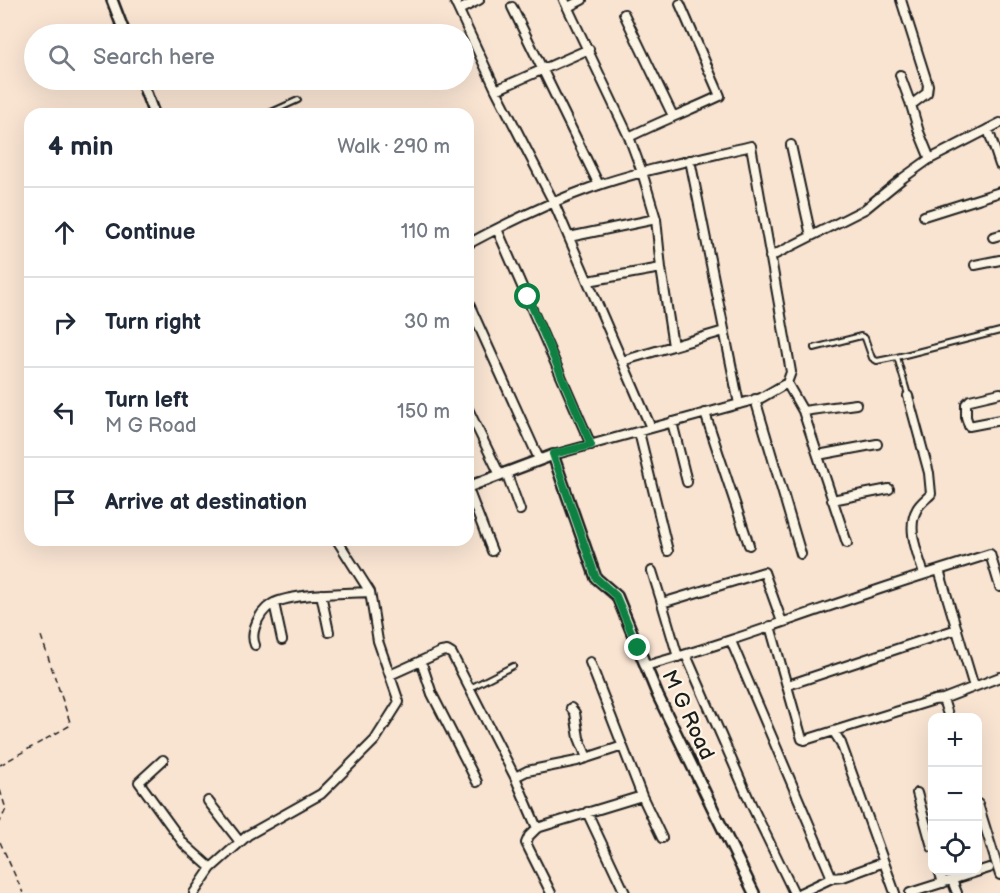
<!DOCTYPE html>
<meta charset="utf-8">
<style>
:root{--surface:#fff;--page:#f2f2f3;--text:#1f2937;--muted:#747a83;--line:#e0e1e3}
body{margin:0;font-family:"Balsamiq Sans",sans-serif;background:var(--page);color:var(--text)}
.controls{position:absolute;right:18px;bottom:18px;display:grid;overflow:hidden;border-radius:12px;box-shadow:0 6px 24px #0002}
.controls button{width:54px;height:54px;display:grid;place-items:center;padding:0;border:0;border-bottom:2px solid var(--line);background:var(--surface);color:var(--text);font:30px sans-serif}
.stop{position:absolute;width:18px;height:18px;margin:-14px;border:4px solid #0b8043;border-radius:50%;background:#fff}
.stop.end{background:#0b8043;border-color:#fff;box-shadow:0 2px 6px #0008}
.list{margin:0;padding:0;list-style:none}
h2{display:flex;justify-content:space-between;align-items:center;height:78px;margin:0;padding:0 24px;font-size:26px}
h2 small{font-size:20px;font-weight:400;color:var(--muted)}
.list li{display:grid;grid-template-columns:39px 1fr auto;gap:18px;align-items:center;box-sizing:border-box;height:90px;padding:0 24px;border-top:2px solid var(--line)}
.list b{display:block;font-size:22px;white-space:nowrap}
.list p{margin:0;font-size:20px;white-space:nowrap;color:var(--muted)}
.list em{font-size:20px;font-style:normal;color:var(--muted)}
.icon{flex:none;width:33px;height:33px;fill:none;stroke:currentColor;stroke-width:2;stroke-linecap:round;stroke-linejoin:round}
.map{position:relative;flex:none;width:1000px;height:893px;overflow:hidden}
.search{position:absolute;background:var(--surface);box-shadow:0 6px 24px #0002;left:24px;top:24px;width:450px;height:66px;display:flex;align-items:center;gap:15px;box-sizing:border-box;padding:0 21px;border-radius:33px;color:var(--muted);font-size:22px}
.panel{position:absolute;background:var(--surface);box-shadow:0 6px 24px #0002;left:24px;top:108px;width:450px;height:438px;border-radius:18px}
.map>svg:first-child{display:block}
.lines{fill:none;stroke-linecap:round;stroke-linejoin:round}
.service-casing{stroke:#1c1c1c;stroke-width:8}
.minor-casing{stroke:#1c1c1c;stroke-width:12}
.tertiary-casing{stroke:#1c1c1c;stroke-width:14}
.path{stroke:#1c1c1c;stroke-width:1.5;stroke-dasharray:6 4.5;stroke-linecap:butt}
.service{stroke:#fcf5e5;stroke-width:4}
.minor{stroke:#fcf5e5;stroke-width:8}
.tertiary{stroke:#fcf5e5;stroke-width:9}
.route{stroke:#0b8043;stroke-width:8}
.labels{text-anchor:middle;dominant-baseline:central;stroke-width:4.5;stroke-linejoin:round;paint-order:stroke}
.street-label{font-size:21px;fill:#1c1c1c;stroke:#fcf5e5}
</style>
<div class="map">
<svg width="1000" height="893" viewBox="0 0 1000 893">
<rect width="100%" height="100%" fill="#f9e4d2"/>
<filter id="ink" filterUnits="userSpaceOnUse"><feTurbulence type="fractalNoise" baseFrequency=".0167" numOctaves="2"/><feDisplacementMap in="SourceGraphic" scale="12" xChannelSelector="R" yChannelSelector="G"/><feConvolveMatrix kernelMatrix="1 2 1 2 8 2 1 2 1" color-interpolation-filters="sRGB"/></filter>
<g filter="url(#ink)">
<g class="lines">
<defs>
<path id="service" d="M267 114 298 100
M814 348 861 336 865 338 872 358 877 361 897 357
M908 395 897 357 1000 331
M470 688 513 666"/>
<path id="minor" d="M454 0 496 90 554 203 651 428
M564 0 629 137C659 122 690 110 720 96L680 4
M901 0 928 85 927 93 911 105 919 132 930 159
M512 7 599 185
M568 7 582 0
M459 10 479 0
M624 14 673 116
M900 75 911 105
M496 90 589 49
M988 129 1000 165
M629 137 642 172 656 219 661 268 673 346
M791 145 811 236
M690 160 739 404
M924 216 1000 192
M497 229 591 445
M569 237 656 219
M993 237 1000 235
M468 244C507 223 548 203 590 188 642 170 697 159 751 146L791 372 787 383 761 398 553 455
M770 257 865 209 903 178 928 160 1000 123
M975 265 1000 260
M588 281 661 268
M468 302 539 459
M622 361 724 331
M787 383 803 411 847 543
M1000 393 970 400 966 404V417L969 426 1000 420
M908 396 929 473 931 494C926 499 920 503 917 509 906 528 918 555 924 574
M755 399 801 554
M468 409 500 475
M803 411 856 404
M705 413 749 545
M672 422 687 482
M639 432 668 551
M818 455 877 444
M506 472 520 510
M468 489 492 551
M832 500 889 489
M939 570 990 554 1000 587
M652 571 662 603
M321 594 329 632
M274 603 282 640
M770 626 802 739 805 740 934 700 943 699 1000 677
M731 641 832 878
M255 645C252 638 253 633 255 627 258 618 264 609 272 604 292 593 347 593 370 592
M686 655 751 804 794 893
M678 657 662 603 764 572 782 622
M421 661 432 694 477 782
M590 662 642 796 662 838
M645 666C745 639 840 600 939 570L974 687
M390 675 441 652 447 651 452 654 515 777 537 828
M788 685 957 629
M943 699 949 718
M571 708 575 713 579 738 587 758
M834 732 841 743 895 893
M163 760 139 782 184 844 211 868
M515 777 527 771 577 761 623 746
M917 793 932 847
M208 801 240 842
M978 804 1000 875
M587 812 625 893
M939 870 943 883
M952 880 957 893
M194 893 211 868 248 835 321 794 375 740 399 702 378 641 370 592 337 540
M551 893 526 843 529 836 537 828 642 796
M800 893 832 878 843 877 884 862
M910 893 989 868"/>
<path id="tertiary" d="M112 0 125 34
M141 80 154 114
M468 487 553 455 596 578 617 596 658 696 754 893"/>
</defs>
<!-- service casing -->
<use href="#service" class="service-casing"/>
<!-- minor casing -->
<use href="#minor" class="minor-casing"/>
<!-- tertiary casing -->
<use href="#tertiary" class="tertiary-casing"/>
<!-- path -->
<path class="path" d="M0 765 69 726 70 722 41 636
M0 790 6 809 0 822
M0 842 23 893"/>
<!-- service -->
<use href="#service" class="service"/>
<!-- minor -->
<use href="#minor" class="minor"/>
<!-- tertiary -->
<use href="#tertiary" class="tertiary"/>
</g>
</g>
<g class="lines" filter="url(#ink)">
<!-- route -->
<path class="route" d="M528 297 591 445 553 454 596 578 616 596 638 648"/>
</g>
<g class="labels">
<!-- street labels -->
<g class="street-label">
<text transform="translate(688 715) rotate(65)">M G Road</text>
</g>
</g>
</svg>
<div class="controls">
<button>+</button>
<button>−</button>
<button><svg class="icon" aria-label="locate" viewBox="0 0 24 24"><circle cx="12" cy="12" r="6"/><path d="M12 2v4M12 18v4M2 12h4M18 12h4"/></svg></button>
</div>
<div class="stop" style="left:528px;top:297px"></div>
<div class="stop end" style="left:638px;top:648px"></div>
<div class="search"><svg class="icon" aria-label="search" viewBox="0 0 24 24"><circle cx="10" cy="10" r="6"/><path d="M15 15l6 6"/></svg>Search here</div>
<section class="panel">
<h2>4 min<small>Walk · 290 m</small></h2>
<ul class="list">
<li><svg class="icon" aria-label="ahead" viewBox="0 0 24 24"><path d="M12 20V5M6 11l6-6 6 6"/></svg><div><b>Continue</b></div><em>110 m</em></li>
<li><svg class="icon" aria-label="right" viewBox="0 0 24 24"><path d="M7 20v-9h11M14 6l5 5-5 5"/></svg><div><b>Turn right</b></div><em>30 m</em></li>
<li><svg class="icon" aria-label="left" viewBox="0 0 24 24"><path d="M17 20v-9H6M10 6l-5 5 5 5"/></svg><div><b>Turn left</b><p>M G Road</p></div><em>150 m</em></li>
<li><svg class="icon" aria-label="arrive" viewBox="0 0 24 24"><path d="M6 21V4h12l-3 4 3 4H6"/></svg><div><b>Arrive at destination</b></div></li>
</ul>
</section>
</div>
